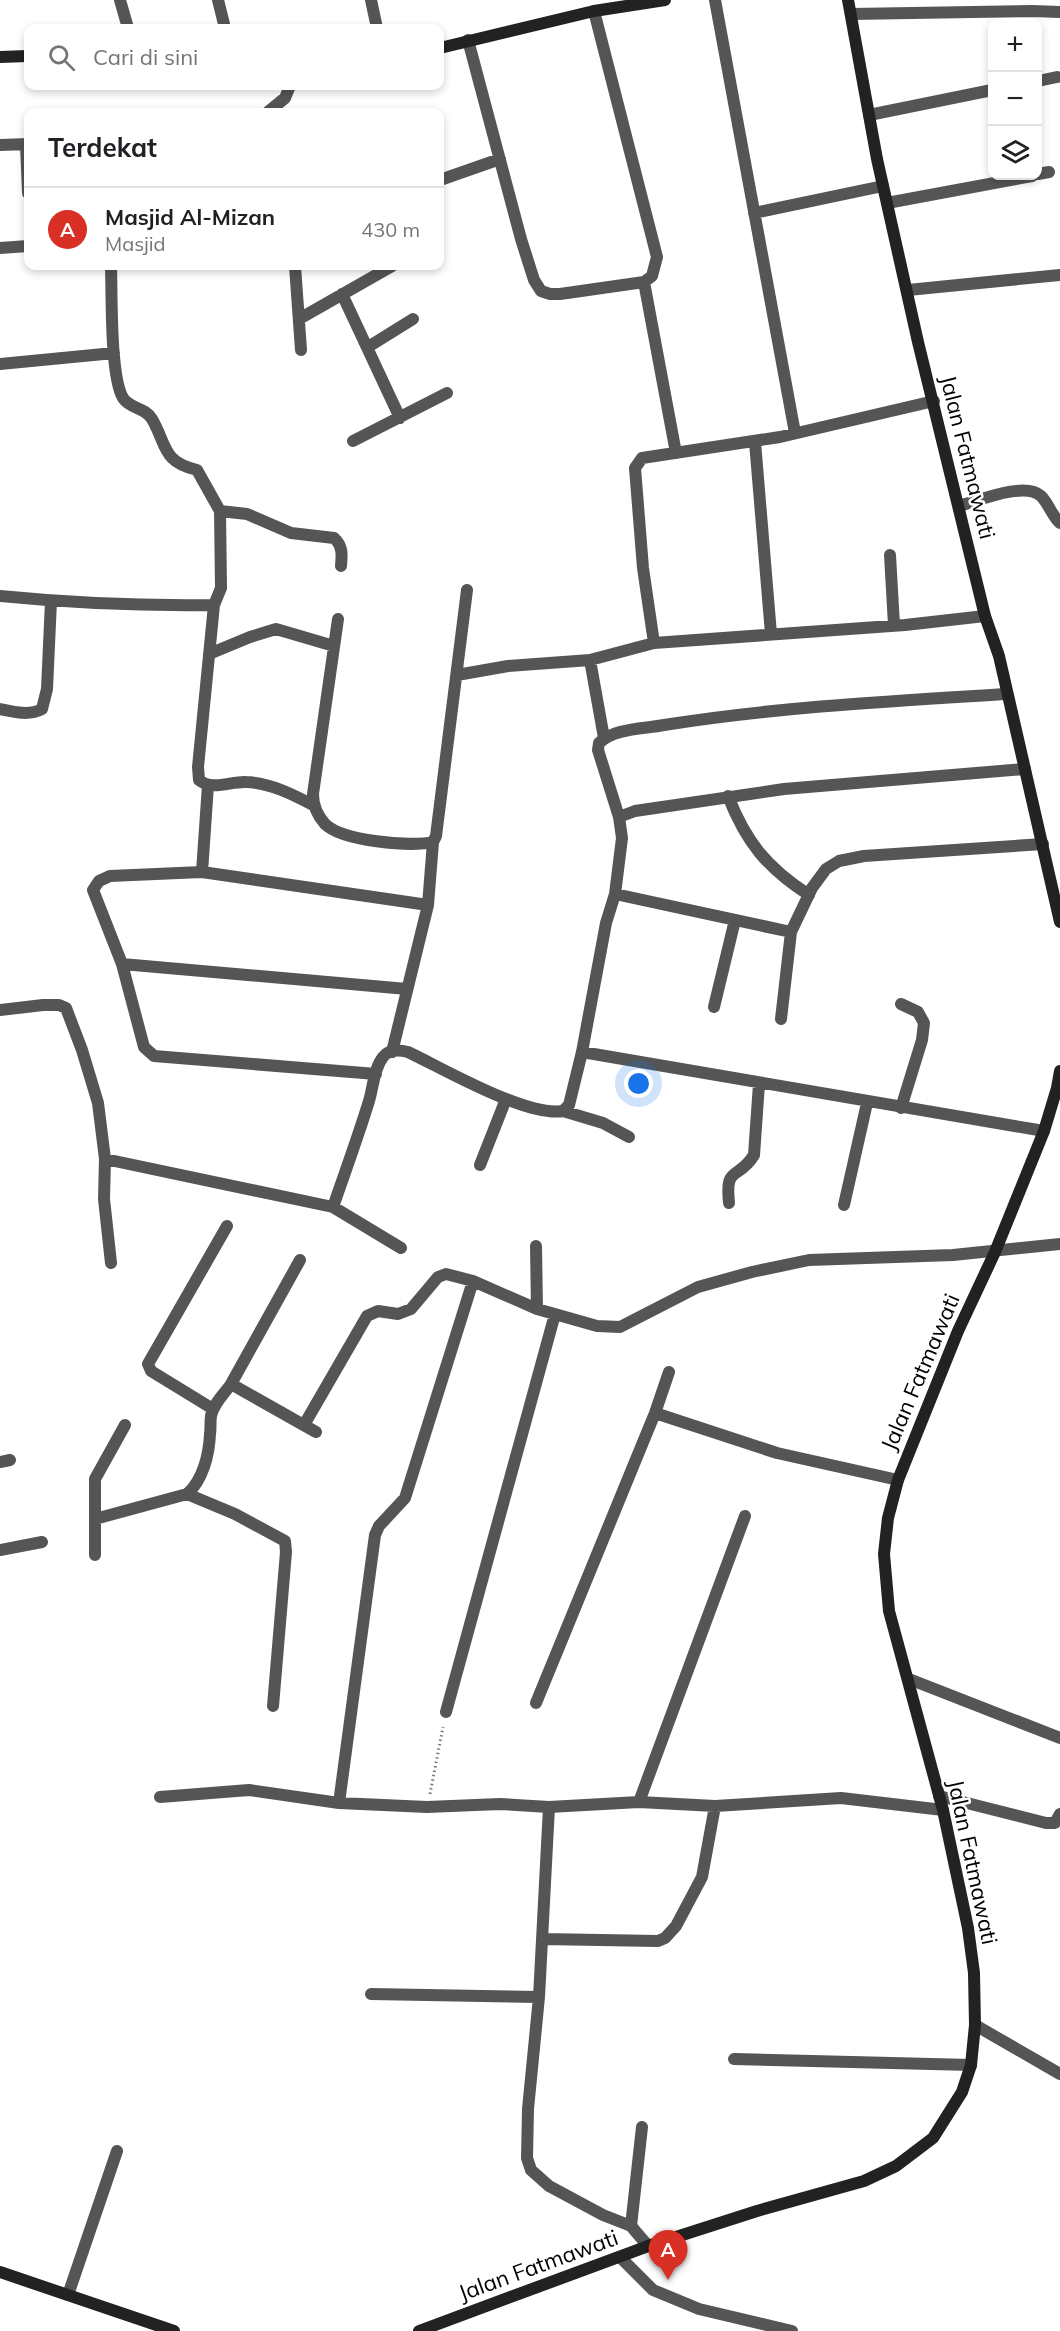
<!DOCTYPE html>
<html lang="id">
<meta charset="utf-8">
<style>
:root{--surface:#fff;--page:#f6f6f6;--text:#202124;--muted:#757577;--line:#e0e0e0;--accent:#d93025}
body{margin:0;font-family:Mulish,sans-serif;background:var(--page);color:var(--text)}
.controls{position:absolute;right:18px;top:18px;display:grid;overflow:hidden;border-radius:12px;box-shadow:0 3px 9px #0003}
.controls button{width:54px;height:54px;display:grid;place-items:center;padding:0;border:0;border-bottom:2px solid var(--line);background:var(--surface);color:var(--text);font:30px sans-serif}
.you{position:absolute;left:639px;top:1084px;width:21px;height:21px;margin:-15px;border:4px solid #fff;border-radius:50%;background:#1a73e8;box-shadow:0 0 0 9px #1a73e833}
.badge{display:grid;place-items:center;width:39px;height:39px;border-radius:50%;background:var(--accent);color:#fff;font-size:20px;font-weight:700}
.pin{position:absolute;translate:-50% -50px;filter:drop-shadow(0 2px 3px #0008)}
.pin::after{content:'';position:absolute;top:32px;width:21px;height:18px;background:inherit;clip-path:polygon(0 0,100% 0,50% 100%)}
.list{margin:0;padding:0;list-style:none}
h2{display:flex;justify-content:space-between;align-items:center;height:78px;margin:0;padding:0 24px;font-size:26px}
h2 small{font-size:20px;font-weight:400;color:var(--muted)}
.list li{display:grid;grid-template-columns:39px 1fr auto;gap:18px;align-items:center;box-sizing:border-box;height:84px;padding:0 24px;border-top:2px solid var(--line)}
.list b{display:block;font-size:22px;white-space:nowrap}
.list p{margin:0;font-size:20px;white-space:nowrap;color:var(--muted)}
.list em{font-size:20px;font-style:normal;color:var(--muted)}
.icon{flex:none;width:33px;height:33px;fill:none;stroke:currentColor;stroke-width:2;stroke-linecap:round;stroke-linejoin:round}
.map{position:relative;flex:none;width:1060px;height:2331px;overflow:hidden}
.search{position:absolute;background:var(--surface);box-shadow:0 3px 9px #0003;left:24px;top:24px;width:420px;height:66px;display:flex;align-items:center;gap:15px;box-sizing:border-box;padding:0 21px;border-radius:12px;color:var(--muted);font-size:22px}
.panel{position:absolute;background:var(--surface);box-shadow:0 3px 9px #0003;left:24px;top:108px;width:420px;height:162px;border-radius:12px}
.map>svg:first-child{display:block}
.lines{fill:none;stroke-linecap:round;stroke-linejoin:round}
.path{stroke:#777;stroke-width:3;stroke-dasharray:1.5 3;stroke-linecap:butt}
.street{stroke:#555;stroke-width:12}
.secondary{stroke:#222;stroke-width:12}
.labels{text-anchor:middle;dominant-baseline:central;stroke-width:5;stroke-linejoin:round;paint-order:stroke}
.street-label{font-size:22px;fill:#000;stroke:#fff}
</style>
<div class="map">
<svg width="1060" height="2331" viewBox="0 0 1060 2331">
<rect width="100%" height="100%" fill="#fff"/>
<g class="lines">
<!-- path -->
<path class="path" d="M430 1794 443 1727"/>
<!-- street -->
<path class="street" d="M120 0 128 28
M218 0 225 28
M371 0 377 28
M715 0 795 433
M851 14 1032 11 1060 12
M468 40 521 239 534 280 541 291 550 294H560L644 282 652 276 657 257 594 11
M1038 81 1057 77
M268 112 285 98 290 86
M869 115 992 90
M26 144 28 193
M0 145 28 144
M1038 174 1049 172
M440 180 500 159
M887 203 1032 176
M754 213 883 186
M0 248 28 246
M111 266C112 294 110 376 123 398 130 409 145 407 152 419 167 445 162 462 197 470L220 511 221 588 214 605 198 767 199 780C212 791 231 781 246 782 270 783 292 794 313 805
M295 266 301 350
M644 282 676 453
M908 290 1060 275
M342 294 400 418
M299 319 392 266
M368 347 413 319
M0 364 114 353
M353 441 447 393
M755 442 771 634
M959 506C978 501 1025 481 1041 496 1049 504 1052 516 1060 523
M220 511 247 514 291 533 334 538C343 546 342 555 341 566
M890 555 894 625
M0 596C71 603 142 606 214 605
M338 619 313 794C313 805 317 815 325 824 342 841 410 847 433 842L436 836 467 590
M654 643 643 568 635 468 642 458 780 437 934 401
M209 654 250 637 276 629 334 646
M590 660 604 738
M457 675 508 666 590 660 654 643 905 625 985 616
M0 709C14 712 29 716 42 709L47 689 51 601
M728 796C746 842 767 868 809 895
M619 817 635 811 784 789 1025 769
M202 872 208 785
M615 894 791 932
M122 964 407 989
M901 1004 918 1012 924 1023 922 1040 901 1108
M714 1007 735 920
M0 1010 43 1005H59L66 1008 82 1050 98 1103 105 1159 104 1199 111 1263
M781 1019 791 932 812 888 826 869 839 861 864 856 1043 844
M392 1052 428 905 433 842
M582 1052 1044 1131
M376 1074 154 1056 144 1047 122 964 93 890 99 881 110 876 202 872 428 905
M563 1111 603 1123 629 1137
M105 1159 333 1207 401 1248
M480 1165 506 1099
M729 1203C725 1164 738 1181 754 1155L759 1084
M844 1205 867 1103
M333 1207C345 1172 358 1137 369 1101 373 1088 374 1068 383 1057 389 1049 400 1050 408 1052 444 1069 526 1117 563 1111L569 1105 582 1052 606 923 615 894 622 838 619 817 598 750 599 743C614 728 644 729 664 725 777 707 892 701 1006 694
M536 1246 537 1309
M300 1260 231 1384 316 1432
M473 1281 405 1498 379 1526 375 1535 339 1803 427 1807 500 1804 549 1807
M213 1409 151 1371 148 1364 227 1226
M655 1413 777 1453 898 1480
M304 1425 367 1316 378 1311 398 1314 411 1309 438 1277 446 1274 473 1281 537 1309 597 1326 620 1327 698 1287 752 1272 809 1260 953 1255 1060 1244
M0 1462 10 1460
M187 1494 235 1514 285 1541 286 1552 273 1706
M95 1519 187 1494C203 1480 209 1455 210 1434 211 1428 210 1422 211 1416 213 1404 225 1393 231 1384
M0 1550 42 1542
M95 1555V1479L125 1425
M909 1679 1060 1738
M536 1703 655 1413 669 1372
M446 1712 555 1314
M939 1796 1046 1823H1055L1060 1814
M160 1797 249 1790 339 1803
M639 1802 745 1516
M542 1939 658 1941 665 1938 676 1926 702 1877 715 1806
M371 1994 539 1997
M975 2025 1060 2074
M734 2059 971 2065
M631 2226 642 2127
M648 2246 631 2226 603 2215 549 2186 531 2170 527 2158 528 2109 539 1997 549 1807 639 1802 715 1806 841 1798 943 1810
M620 2257 653 2290 699 2309 792 2331
M68 2295 117 2151"/>
<!-- secondary -->
<path class="secondary" d="M848 0 877 159 918 342 985 616 999 656 1060 922
M440 48 594 11 665 0
M0 57 28 56
M0 2272 174 2331
M419 2331 648 2246 757 2211 864 2181 896 2166 933 2138 962 2092 971 2065 975 2025 974 1973 968 1928 943 1810 889 1611 884 1554 888 1518 898 1480 958 1331 995 1252 1044 1131 1057 1088 1060 1071"/>
</g>
<g class="labels">
<!-- street labels -->
<g class="street-label">
<text transform="translate(968 457) rotate(76)">Jalan Fatmawati</text>
<text transform="translate(920 1372) rotate(-67)">Jalan Fatmawati</text>
<text transform="translate(973 1862) rotate(78)">Jalan Fatmawati</text>
<text transform="translate(538 2265) rotate(-20)">Jalan Fatmawati</text>
</g>
</g>
</svg>
<div class="controls">
<button>+</button>
<button>−</button>
<button><svg class="icon" aria-label="layers" viewBox="0 0 24 24"><path d="M12 4l9 5-9 5-9-5zM3 14l9 5 9-5"/></svg></button>
</div>
<div class="you"></div>
<div class="pin badge" style="left:668px;top:2280px">A</div>
<div class="search"><svg class="icon" aria-label="search" viewBox="0 0 24 24"><circle cx="10" cy="10" r="6"/><path d="M15 15l6 6"/></svg>Cari di sini</div>
<section class="panel">
<h2>Terdekat<small></small></h2>
<ul class="list">
<li><span class="badge">A</span><div><b>Masjid Al-Mizan</b><p>Masjid</p></div><em>430 m</em></li>
</ul>
</section>
</div>
